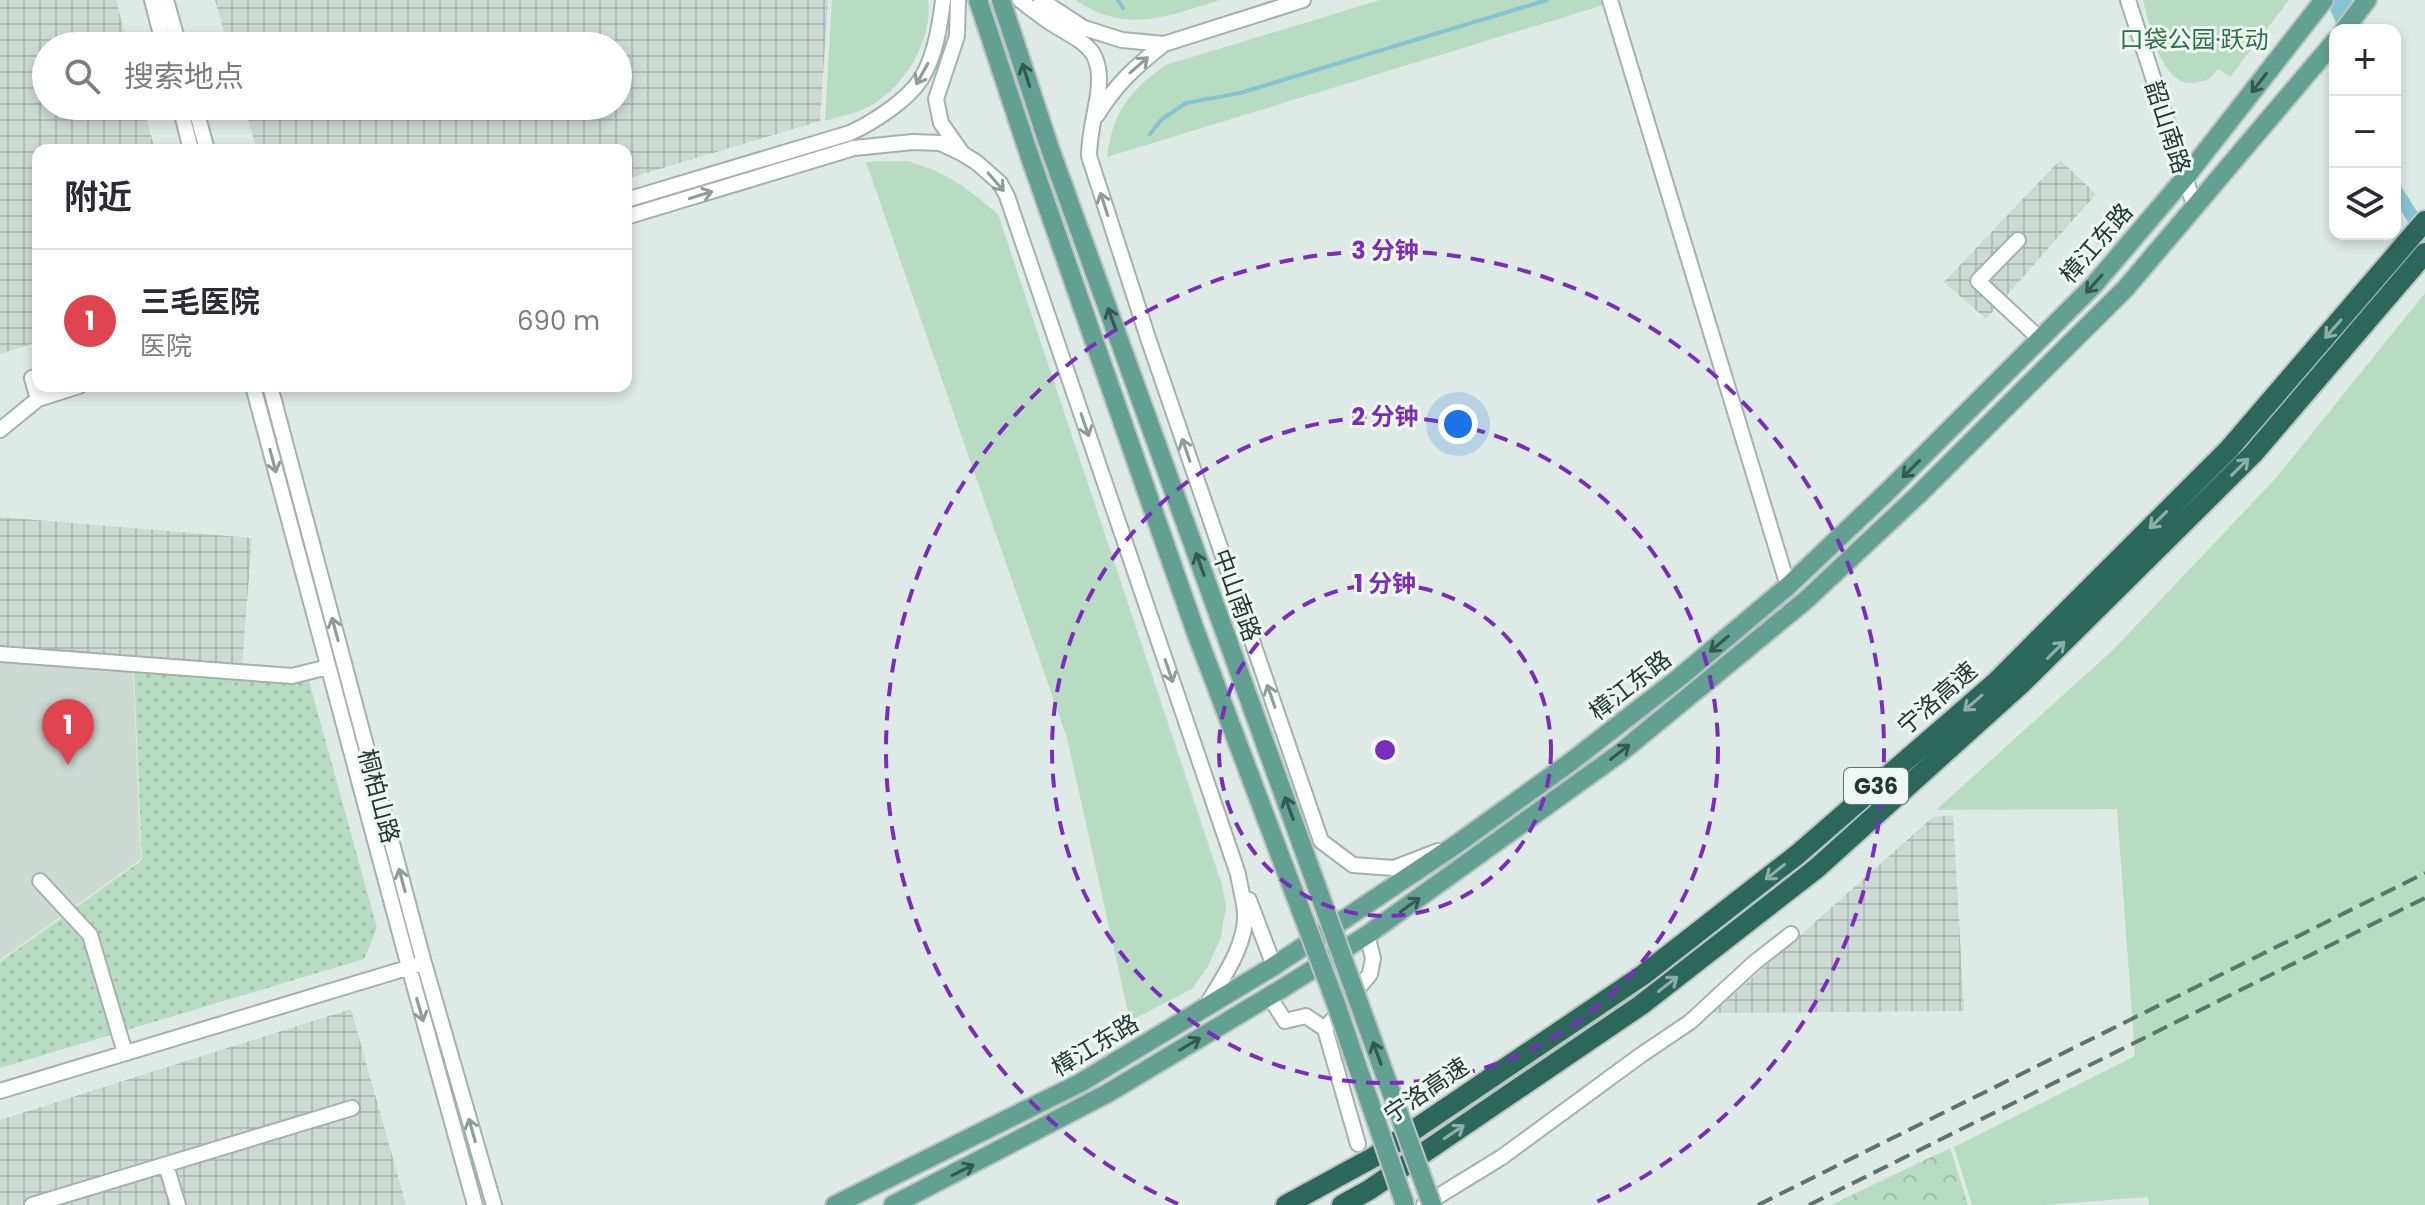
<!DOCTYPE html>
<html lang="zh">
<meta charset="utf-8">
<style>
:root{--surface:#fff;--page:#f7f7f7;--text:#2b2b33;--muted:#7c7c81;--line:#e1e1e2;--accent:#855041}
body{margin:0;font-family:Poppins,"Noto Sans SC",sans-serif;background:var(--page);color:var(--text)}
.controls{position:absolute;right:24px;top:24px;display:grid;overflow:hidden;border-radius:16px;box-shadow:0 4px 12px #0003}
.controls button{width:72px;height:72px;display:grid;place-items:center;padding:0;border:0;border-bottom:2px solid var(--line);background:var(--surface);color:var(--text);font:40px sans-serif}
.you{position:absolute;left:1458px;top:424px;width:28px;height:28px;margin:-20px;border:6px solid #fff;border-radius:50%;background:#1a73e8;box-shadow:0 0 0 12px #1a73e833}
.badge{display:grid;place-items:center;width:52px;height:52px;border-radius:50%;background:var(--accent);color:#fff;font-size:26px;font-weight:700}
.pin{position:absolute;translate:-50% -66px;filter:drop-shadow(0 2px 4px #0008)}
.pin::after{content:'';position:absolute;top:42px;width:28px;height:24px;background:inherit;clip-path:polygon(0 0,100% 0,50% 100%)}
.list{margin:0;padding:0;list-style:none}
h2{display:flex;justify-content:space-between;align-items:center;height:104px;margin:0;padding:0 32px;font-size:34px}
h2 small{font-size:26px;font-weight:400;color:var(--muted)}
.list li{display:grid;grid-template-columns:52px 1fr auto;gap:24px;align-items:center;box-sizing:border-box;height:144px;padding:0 32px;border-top:2px solid var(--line)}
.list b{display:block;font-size:30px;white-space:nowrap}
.list p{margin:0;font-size:26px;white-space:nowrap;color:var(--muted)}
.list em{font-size:26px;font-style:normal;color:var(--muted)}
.icon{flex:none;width:44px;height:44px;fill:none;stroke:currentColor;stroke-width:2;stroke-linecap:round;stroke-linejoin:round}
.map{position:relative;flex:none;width:2425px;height:1205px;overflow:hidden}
.search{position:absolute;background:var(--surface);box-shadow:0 4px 12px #0003;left:32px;top:32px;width:600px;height:88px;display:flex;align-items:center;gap:20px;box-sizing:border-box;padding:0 28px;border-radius:44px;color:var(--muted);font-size:30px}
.panel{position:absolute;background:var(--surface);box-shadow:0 4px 12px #0003;left:32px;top:144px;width:600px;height:248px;border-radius:16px}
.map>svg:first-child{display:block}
.built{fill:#cddad4}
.industrial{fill:url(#industrial-grid)}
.grass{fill:url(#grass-dots)}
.forest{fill:url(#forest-crowns)}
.green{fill:#b7dcc1}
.water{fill:#85c4d1}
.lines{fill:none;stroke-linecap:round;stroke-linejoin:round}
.stream{stroke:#85c4d1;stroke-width:4}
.minor-casing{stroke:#a1b2ac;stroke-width:18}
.major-casing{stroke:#bcc4c2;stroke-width:22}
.highway-casing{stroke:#bcc4c2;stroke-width:24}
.minor{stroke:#fff;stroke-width:14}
.major{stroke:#62a192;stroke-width:18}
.highway{stroke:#2b675b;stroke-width:20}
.rail{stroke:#5a766f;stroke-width:4;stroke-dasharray:16 8;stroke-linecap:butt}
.major-bridge-casing{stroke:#bcc4c2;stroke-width:22;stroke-linecap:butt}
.major-bridge{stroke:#62a192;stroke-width:18}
.oneway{stroke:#909c99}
.oneway2{stroke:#345950}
.oneway3{stroke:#8dafa7}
.ring{fill:none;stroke:#7b2cbf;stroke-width:4;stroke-dasharray:14 10}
.labels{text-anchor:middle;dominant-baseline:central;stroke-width:6;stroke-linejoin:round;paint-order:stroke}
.shield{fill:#eff7f3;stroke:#5e736d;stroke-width:2}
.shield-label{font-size:22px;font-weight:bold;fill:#203a33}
.park-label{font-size:24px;fill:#297146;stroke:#eff7f3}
.street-label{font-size:24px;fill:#203a33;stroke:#eff7f3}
.centre{fill:#7b2cbf;stroke:#eff7f3;stroke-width:4}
.ring-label{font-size:24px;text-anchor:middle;font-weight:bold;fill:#7b2cbf;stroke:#eff7f3;stroke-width:6;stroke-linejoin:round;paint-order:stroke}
</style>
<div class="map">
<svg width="2425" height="1205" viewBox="0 0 2425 1205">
<defs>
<pattern id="industrial-grid" width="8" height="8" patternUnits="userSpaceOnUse" patternTransform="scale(2)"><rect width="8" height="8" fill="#cddad4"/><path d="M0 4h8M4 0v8" fill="none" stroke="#b0bcb6"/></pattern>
<pattern id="grass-dots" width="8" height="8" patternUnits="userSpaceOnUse" patternTransform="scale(2)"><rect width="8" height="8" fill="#b7dcc1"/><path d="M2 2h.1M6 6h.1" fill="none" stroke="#9dbea6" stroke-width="1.8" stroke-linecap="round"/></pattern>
<pattern id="forest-crowns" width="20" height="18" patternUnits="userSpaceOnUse" patternTransform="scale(2)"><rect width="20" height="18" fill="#b7dcc1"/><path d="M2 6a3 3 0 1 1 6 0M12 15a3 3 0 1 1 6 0" fill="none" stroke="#9dbea6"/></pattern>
</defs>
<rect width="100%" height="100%" fill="#deeae5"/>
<!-- built -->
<path class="built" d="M0 662 133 670 141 859 0 960Z"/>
<!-- industrial -->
<path class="industrial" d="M0 0H116L128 46H46V106H143L155 150H38V342L0 354Z
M215 0H828L820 121 626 179V150H257L244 106H618V46H228Z
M2060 160 2096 194 1986 319 1944 282Z
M0 517 252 538 242 666 0 649Z
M1953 815 1964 1011 1713 1013 1933 817Z
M351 1009 406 1205H0V1120Z"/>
<!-- grass -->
<path class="grass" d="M134 671 281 683 309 681 377 928 364 959 0 1068V962L142 860Z"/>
<!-- forest -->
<path class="forest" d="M1950 1148 1968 1205H1831Z"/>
<!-- green -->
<path class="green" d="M832 0H928C933 39 906 85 872 105 858 113 840 116 825 121Z
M1076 0H1220C1168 16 1126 35 1076 0Z
M1380 0H1620L1107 157C1113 112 1129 91 1166 65Z
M2143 0H2289L2230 77 2218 69C2211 78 2209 80 2198 82 2161 91 2150 26 2143 0Z
M907 161C949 173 965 187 998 214L1222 885 1226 906 1221 937 1208 966 1192 989 1130 1021 1067 738 866 162Z
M2425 293V1205H2149L2148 1197 2043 1205H1972L1954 1147 2135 1056 2117 809 1936 810 2114 649 2276 478Z"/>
<!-- water -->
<path class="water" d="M2326 0H2352L2367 30H2339Z
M2395 177 2425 224V251L2395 200Z"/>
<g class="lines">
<!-- stream -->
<path class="stream" d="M1118 0 1123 8
M1150 134 1161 120 1186 103 1240 93 1547 0"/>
<defs>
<path id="minor" d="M152 0 164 46
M166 0 179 46
M958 0 957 36 936 99 941 123 962 153
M1020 0C1030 8 1040 16 1051 23 1084 44 1104 47 1098 94 1095 115 1089 135 1089 156L1149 341 1321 841 1353 865 1394 868 1438 851
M1041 0 1084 28 1122 40 1164 44C1135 67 1117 83 1097 115
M1610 0 1788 586
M2128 0 2195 208
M1164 44 1303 0
M180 106 191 150
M195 106 207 150
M626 200 850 133C872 123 908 100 921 79 935 57 940 26 943 0
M626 217 854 148 913 142 940 143 963 154 976 162 1000 183 1007 196 1238 874C1240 887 1244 900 1245 912 1247 945 1222 979 1206 1006
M2018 240 1978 281 2040 339
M253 386 409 967 475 1205
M270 386 424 963 494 1205
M38 399 32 378 38 376
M0 430 38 399 79 386
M0 654 292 676 328 667
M40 881 90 935 125 1053
M1249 900 1274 966
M1269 996 1285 1021 1306 1016 1325 1029 1370 974 1373 958 1367 935
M1325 1029 1358 1144
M0 1091 417 965
M166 1165 178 1205
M32 1205 352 1108
M1424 1205 1502 1157 1641 1055 1690 1022 1754 963 1791 934"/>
<path id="major" d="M978 0 1030 157
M1001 0 1050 149
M2344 30 2367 0
M835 1205 1080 1083 1274 966 1457 844 1568 764 1680 677 1788 586 1887 492 2093 286 2184 179 2324 0
M893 1205 1108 1093 1283 988 1367 935 1620 753 1806 600 1918 495 2126 288 2335 41"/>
<path id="highway" d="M1286 1205 1374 1157 1643 975 1798 854 1996 682 2229 449 2425 221
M1342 1205 1369 1190 1641 1005 1817 868 2022 683 2253 454 2425 253"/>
</defs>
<!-- minor casing -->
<use href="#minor" class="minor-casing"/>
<!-- major casing -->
<use href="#major" class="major-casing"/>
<!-- highway casing -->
<use href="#highway" class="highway-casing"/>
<!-- minor -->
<use href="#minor" class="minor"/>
<!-- major -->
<use href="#major" class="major"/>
<!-- highway -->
<use href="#highway" class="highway"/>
<!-- rail -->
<path class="rail" d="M1758 1205 2425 873
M1809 1205 2425 898"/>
<defs>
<path id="major-bridge" d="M1050 149 1432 1205
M1030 157 1195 630 1335 1001 1405 1205"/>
</defs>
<!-- major-bridge casing -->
<use href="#major-bridge" class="major-bridge-casing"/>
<!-- major-bridge -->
<use href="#major-bridge" class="major-bridge"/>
</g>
<!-- one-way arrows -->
<defs><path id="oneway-shaft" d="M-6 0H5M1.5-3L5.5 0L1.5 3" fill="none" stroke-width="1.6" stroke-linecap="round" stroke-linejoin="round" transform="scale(2)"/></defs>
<g class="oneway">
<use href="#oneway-shaft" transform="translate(1139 65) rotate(-41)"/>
<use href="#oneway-shaft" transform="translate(922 74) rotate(119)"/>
<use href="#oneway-shaft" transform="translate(996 182) rotate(49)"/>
<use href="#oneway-shaft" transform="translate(701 195) rotate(-17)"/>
<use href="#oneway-shaft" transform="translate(1104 204) rotate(-108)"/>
<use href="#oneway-shaft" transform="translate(1085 425) rotate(71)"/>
<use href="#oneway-shaft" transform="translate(1186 450) rotate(-109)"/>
<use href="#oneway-shaft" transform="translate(273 461) rotate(75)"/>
<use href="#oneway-shaft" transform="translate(335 629) rotate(-105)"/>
<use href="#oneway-shaft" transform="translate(1169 671) rotate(71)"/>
<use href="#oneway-shaft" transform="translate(1271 696) rotate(-109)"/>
<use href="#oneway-shaft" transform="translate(402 880) rotate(-105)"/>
<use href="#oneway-shaft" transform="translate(420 1010) rotate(74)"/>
<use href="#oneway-shaft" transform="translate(472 1130) rotate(-106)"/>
</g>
<g class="oneway2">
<use href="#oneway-shaft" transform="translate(1026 75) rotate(-108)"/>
<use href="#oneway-shaft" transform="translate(2259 83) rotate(128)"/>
<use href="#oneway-shaft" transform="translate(2094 284) rotate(132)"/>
<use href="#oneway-shaft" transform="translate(1112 319) rotate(-110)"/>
<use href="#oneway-shaft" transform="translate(1911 469) rotate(135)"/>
<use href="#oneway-shaft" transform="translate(1200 564) rotate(-110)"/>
<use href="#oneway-shaft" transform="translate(1719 644) rotate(140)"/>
<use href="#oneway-shaft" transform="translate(1620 752) rotate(-38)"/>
<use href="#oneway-shaft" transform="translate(1289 808) rotate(-110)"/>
<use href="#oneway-shaft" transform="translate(1410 905) rotate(-36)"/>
<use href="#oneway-shaft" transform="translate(1190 1044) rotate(-31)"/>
<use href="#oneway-shaft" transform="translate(1377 1053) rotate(-110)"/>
<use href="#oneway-shaft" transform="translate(963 1170) rotate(-27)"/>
</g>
<g class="oneway3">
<use href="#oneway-shaft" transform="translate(2333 329) rotate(131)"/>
<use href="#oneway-shaft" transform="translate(2240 467) rotate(-45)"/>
<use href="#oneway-shaft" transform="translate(2158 520) rotate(135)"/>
<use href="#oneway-shaft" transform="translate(2056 650) rotate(-45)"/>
<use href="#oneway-shaft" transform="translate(1973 703) rotate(139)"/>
<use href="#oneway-shaft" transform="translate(1775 872) rotate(142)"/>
<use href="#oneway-shaft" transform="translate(1668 984) rotate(-38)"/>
<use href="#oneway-shaft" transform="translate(1454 1132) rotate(-34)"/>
</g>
<!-- distance rings -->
<g class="ring">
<circle cx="1385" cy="750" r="166"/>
<circle cx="1385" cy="750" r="333"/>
<path d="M1178 1204A499 499 0 1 1 1592 1204"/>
</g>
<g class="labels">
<!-- shield labels -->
<rect class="shield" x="1844" y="768" width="64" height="36" rx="6"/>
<g class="shield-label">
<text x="1876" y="786">G36</text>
</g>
<!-- park labels -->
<g class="park-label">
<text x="2194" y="39">口袋公园·跃动</text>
</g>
<!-- street labels -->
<g class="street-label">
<text transform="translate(2168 127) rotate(72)">韶山南路</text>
<text transform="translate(2096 243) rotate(-49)">樟江东路</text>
<text transform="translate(1237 595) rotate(70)">中山南路</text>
<text transform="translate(1630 685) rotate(-38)">樟江东路</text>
<text transform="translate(1937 698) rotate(-41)">宁洛高速</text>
<text transform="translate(379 796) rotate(75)">桐柏山路</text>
<text transform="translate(1095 1045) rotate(-31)">樟江东路</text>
<text transform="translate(1426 1090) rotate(-34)">宁洛高速</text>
</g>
</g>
<circle cx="1385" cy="750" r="12" class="centre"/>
<g class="ring-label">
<text x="1385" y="259">3 分钟</text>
<text x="1385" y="425">2 分钟</text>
<text x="1385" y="592">1 分钟</text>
</g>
</svg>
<div class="controls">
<button>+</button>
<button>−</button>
<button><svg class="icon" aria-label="layers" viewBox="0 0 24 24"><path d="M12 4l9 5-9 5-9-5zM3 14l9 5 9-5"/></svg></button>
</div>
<div class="you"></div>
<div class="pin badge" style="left:68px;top:765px;background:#e0444e">1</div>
<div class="search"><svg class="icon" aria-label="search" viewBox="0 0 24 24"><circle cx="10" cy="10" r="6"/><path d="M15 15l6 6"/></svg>搜索地点</div>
<section class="panel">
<h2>附近<small></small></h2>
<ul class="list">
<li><span class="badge" style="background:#e0444e">1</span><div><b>三毛医院</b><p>医院</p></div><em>690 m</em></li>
</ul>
</section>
</div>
